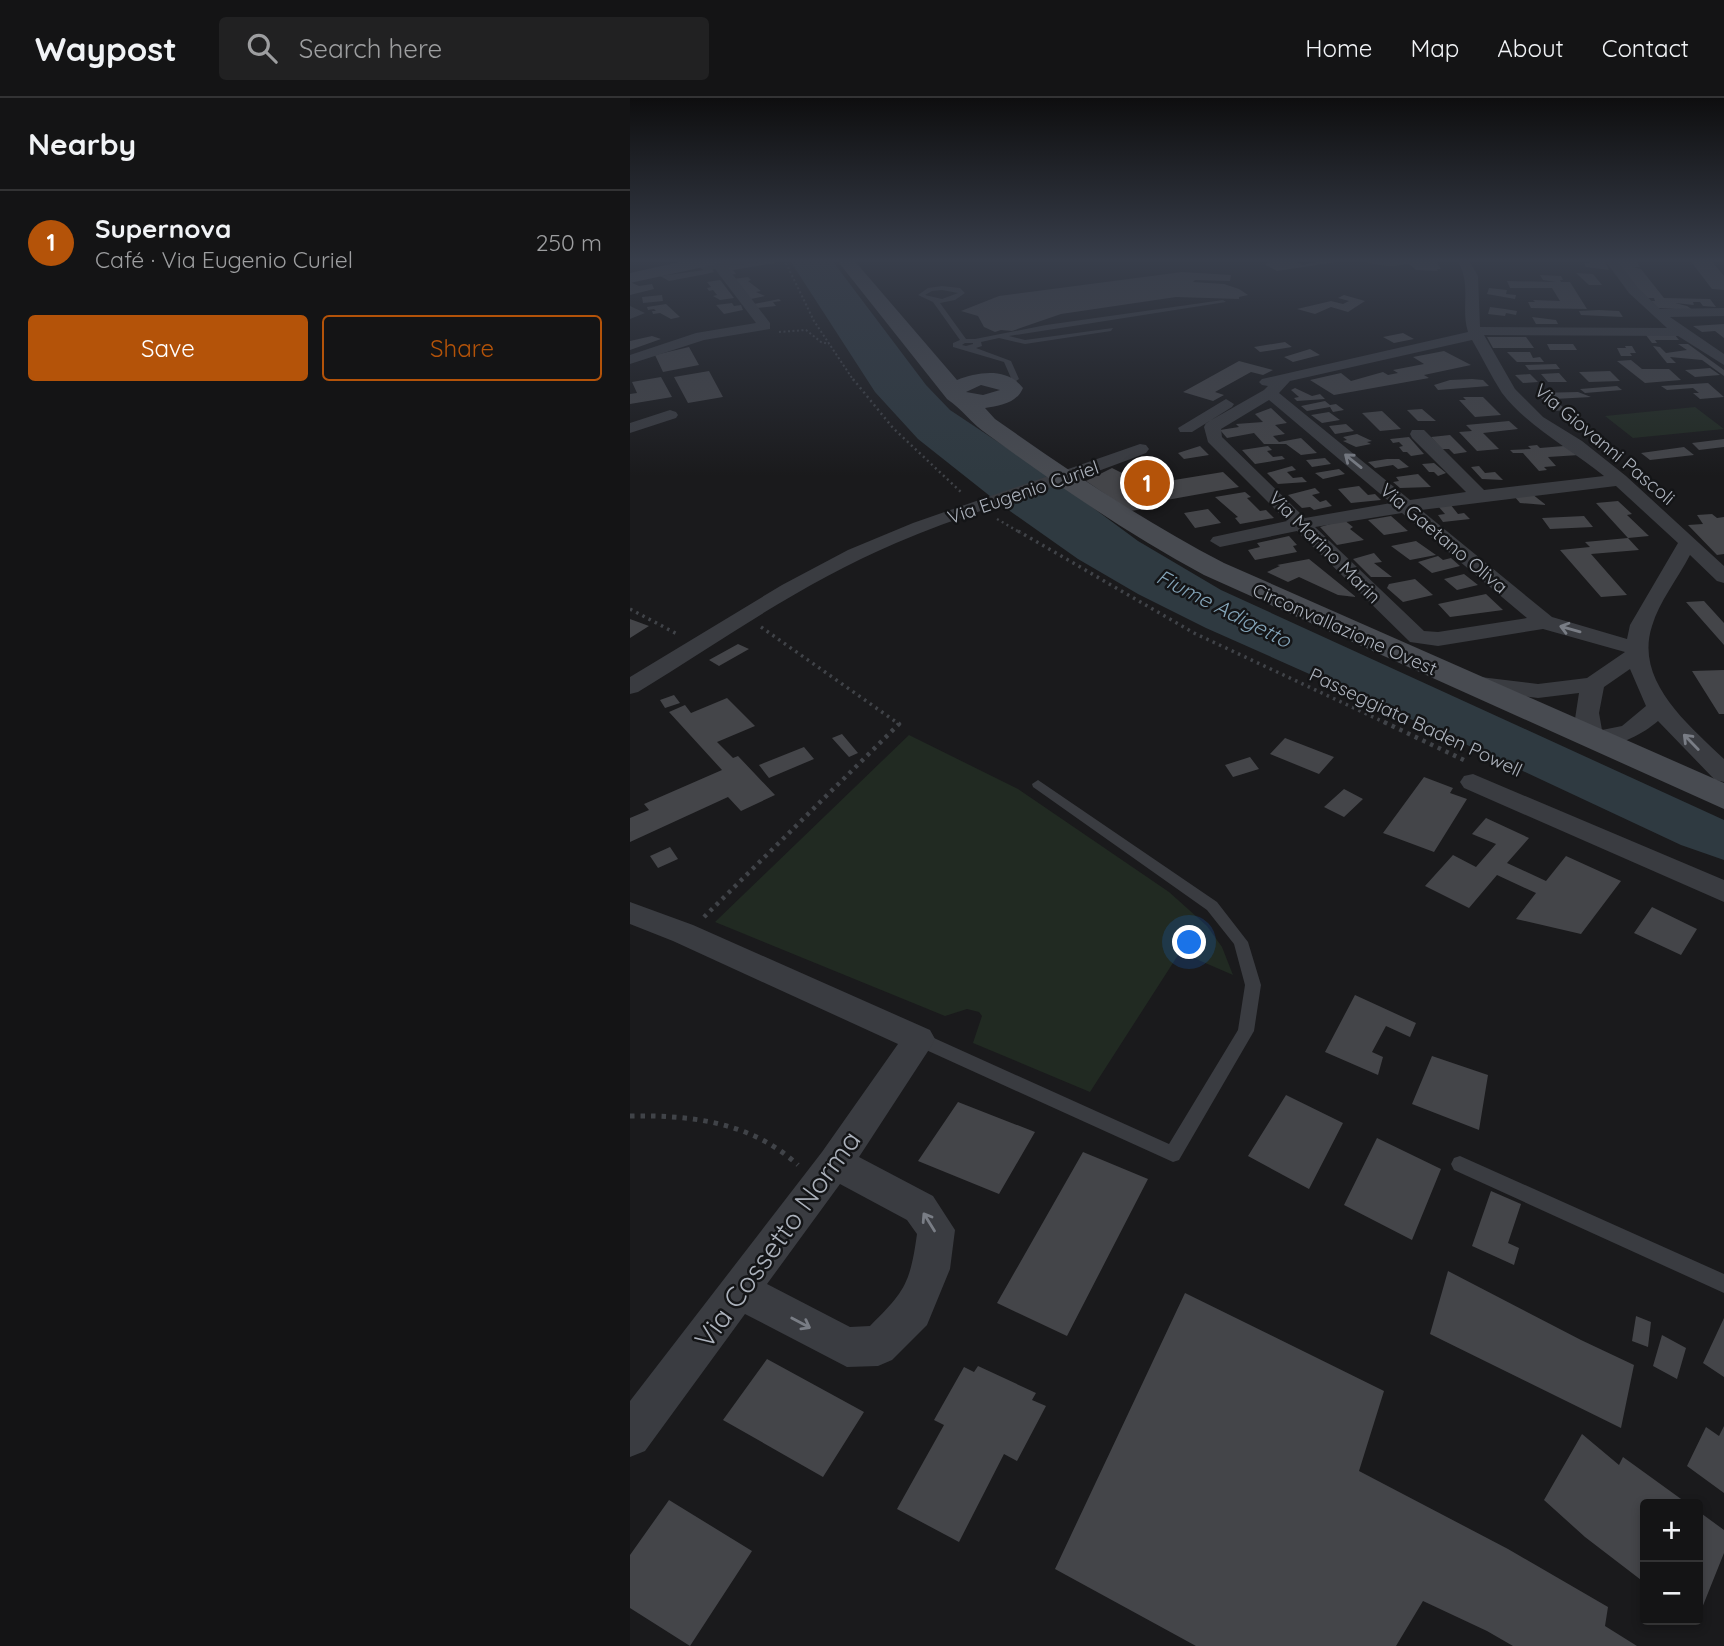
<!DOCTYPE html>
<meta charset="utf-8">
<style>
:root{--surface:#141415;--page:#212122;--text:#f1f3f6;--muted:#9d9ea0;--line:#333334;--accent:#b45309}
body{margin:0;font-family:Quicksand,sans-serif;background:var(--page);color:var(--text)}
.controls{position:absolute;right:21px;bottom:21px;display:grid;overflow:hidden;border-radius:7px;box-shadow:0 4px 10px #0003}
.controls button{width:63px;height:63px;display:grid;place-items:center;padding:0;border:0;border-bottom:2px solid var(--line);background:var(--surface);color:var(--text);font:35px sans-serif}
.you{position:absolute;left:560px;top:845px;width:24px;height:24px;margin:-18px;border:5px solid #fff;border-radius:50%;background:#1a73e8;box-shadow:0 0 0 10px #1a73e833}
.badge{display:grid;place-items:center;width:46px;height:46px;border-radius:50%;background:var(--accent);color:#fff;font-size:23px;font-weight:700}
.pin{position:absolute;translate:-50% -50%;border:4px solid #fff;box-shadow:0 2px 7px #0006}
.list{margin:0;padding:0;list-style:none}
h2{display:flex;justify-content:space-between;align-items:center;height:91px;margin:0;padding:0 28px;font-size:30px}
h2 small{font-size:23px;font-weight:400;color:var(--muted)}
.list li{display:grid;grid-template-columns:46px 1fr auto;gap:21px;align-items:center;box-sizing:border-box;height:105px;padding:0 28px;border-top:2px solid var(--line)}
.list b{display:block;font-size:26px;white-space:nowrap}
.list p{margin:0;font-size:23px;white-space:nowrap;color:var(--muted)}
.list em{font-size:23px;font-style:normal;color:var(--muted)}
.actions{display:flex;gap:14px;padding:21px 28px}
.actions a{flex:1;padding:16px 0;border:2px solid var(--accent);border-radius:7px;text-align:center;font-size:24px;color:var(--accent)}
.actions .main{background:var(--accent);color:#fff}
.icon{flex:none;width:38px;height:38px;fill:none;stroke:currentColor;stroke-width:2;stroke-linecap:round;stroke-linejoin:round}
.map{position:relative;flex:none;width:1094px;height:1548px;overflow:hidden}
header{display:flex;align-items:center;gap:42px;box-sizing:border-box;height:98px;padding:0 35px;background:var(--surface);border-bottom:2px solid var(--line)}
header strong{font-size:33px}
nav{display:flex;gap:38px;margin-inline-start:auto;font-size:24px}
.search{width:490px;height:63px;background:var(--page);display:flex;align-items:center;gap:18px;box-sizing:border-box;padding:0 24px;border-radius:7px;color:var(--muted);font-size:26px}
main{display:flex}
aside{flex:1;background:var(--surface)}
.map>svg:first-child{display:block}
.green{fill:#212a22}
.water{fill:#2f3a41}
.building{fill:#444549}
.lines{fill:none;stroke-linecap:round;stroke-linejoin:round}
.path-far4{stroke:#404348;stroke-width:2;stroke-dasharray:2 2.5;stroke-linecap:butt}
.path-far3{stroke:#404348;stroke-width:2.5;stroke-dasharray:2 3.5;stroke-linecap:butt}
.path-far2{stroke:#404348;stroke-width:3.5;stroke-dasharray:2.5 4.5;stroke-linecap:butt}
.path-far1{stroke:#404348;stroke-width:4.5;stroke-dasharray:3.5 5;stroke-linecap:butt}
.path{stroke:#404348;stroke-width:5;stroke-dasharray:4.5 6;stroke-linecap:butt}
.lane{fill:#3a3c41;fill-rule:evenodd}
.street{fill:#3a3c41;fill-rule:evenodd}
.secondary{fill:#484b51;fill-rule:evenodd}
.oneway{stroke:#797d85}
.labels{text-anchor:middle;dominant-baseline:central;stroke-width:5;stroke-linejoin:round;paint-order:stroke}
.far-street-label{font-size:19px;fill:#acb2bc;stroke:#141517}
.far-water-label{font-size:21px;font-style:italic;fill:#83a3b7;stroke:#141517}
.near-street-label{font-size:28px;fill:#acb2bc;stroke:#141517}
</style>
<header>
<strong>Waypost</strong>
<div class="search"><svg class="icon" aria-label="search" viewBox="0 0 24 24"><circle cx="10" cy="10" r="6"/><path d="M15 15l6 6"/></svg>Search here</div>
<nav><a>Home</a><a>Map</a><a>About</a><a>Contact</a></nav>
</header>
<main>
<aside>
<h2>Nearby<small></small></h2>
<ul class="list">
<li><span class="badge">1</span><div><b>Supernova</b><p>Café · Via Eugenio Curiel</p></div><em>250 m</em></li>
</ul>
<div class="actions"><a class="main">Save</a><a>Share</a></div>
</aside>
<div class="map">
<svg width="1094" height="1548" viewBox="0 0 1094 1548">
<rect width="100%" height="100%" fill="#1a1a1c"/>
<!-- green -->
<path class="green" d="M1065 309 1094 331 1003 340 975 318Z
M279 637 388 691 539 794 577 828 592 849 603 877 550 854 460 994 343 945 352 918 349 914 337 911 315 918 85 824Z"/>
<!-- water -->
<path class="water" d="M159 161H201L296 287 320 312 428 384 508 443 591 492 1094 722V762L1051 747 803 631 576 530 508 496 448 461 370 406 288 341 245 294Z"/>
<!-- building -->
<path class="building" d="M632 161 649 163 662 161 672 167 686 164 680 161 719 162 647 173 634 166 639 165Z
M958 161H973L979 172 956 169 954 165H960Z
M985 161H1005L1010 169H1003L1011 171 1034 200 1080 201 1086 209 1073 208 1070 204H1063L1064 207 1045 205 1057 208 1063 212 1028 210 1021 203H1025L1024 200H1015Z
M1059 161H1080L1094 178V192L1082 191Z
M143 162 145 165 103 172 106 176 99 177 94 169Z
M805 162 811 171H807L808 173 786 172 776 163Z
M82 171 84 174 76 176 39 183 30 178Z
M552 174 601 177 600 183 565 182 563 184 594 186 609 191 618 197 609 199V201L546 199 431 216 382 233 371 232 365 234 354 229 348 218 331 213 369 198Z
M946 175 963 176 972 187H959Z
M910 177 931 178 933 182H930L931 184H940L957 211 901 210 898 204H905L903 202 930 203 922 190H880L877 183 926 184 913 182Z
M118 179 121 182 118 183 131 193 126 194 135 198 121 201 103 181Z
M90 182 91 183 104 200 90 202 83 198 87 197 83 192 79 193 77 190 81 189 77 184Z
M0 184 9 188 22 186 24 191 0 197Z
M859 190 877 192 876 196 886 197 885 201 857 196Z
M32 197 33 203 13 205 12 199Z
M714 197 735 203 718 214 701 209 685 216 667 211 701 203 713 206 719 203 708 200Z
M149 201 151 203 143 204 146 208 127 210 124 206Z
M102 205 104 208 111 207 113 212 94 216 86 207Z
M36 206 50 219 41 221 30 215 23 216 22 213H26L24 211 18 212 17 209Z
M860 209 875 211 887 213 886 217 876 215 875 218 858 216Z
M969 212 989 213 993 219 951 217 949 213Z
M902 219 926 222 928 226H906Z
M1094 226V240L1085 233 1072 234 1063 228Z
M773 235 784 241 764 245 753 239Z
M1015 236H1044L1049 242H1025L1027 245H1022Z
M22 238 31 241 0 252V243Z
M857 239H896L904 250H863Z
M655 244 662 249 630 254 624 249Z
M917 246H943L947 252H920Z
M1048 246H1058L1094 272V278L1072 262 1040 259 1046 265H1037L1023 248 1030 249 1036 255 1057 252Z
M995 248H1002L1006 255H1000L1002 258H991L987 250H996Z
M59 249 69 267 33 274 25 257Z
M680 251 690 257 663 264 654 259Z
M814 253 841 267 794 277 799 280 704 297 680 282 711 275 721 283 753 274 758 277 768 275 763 272 794 266 783 259Z
M877 254H900L903 260 910 259 914 264H887Z
M1001 262 1012 271H1039L1051 282 1015 285 987 263Z
M609 263 643 272 633 277 621 274 585 294 594 297 583 303 553 294Z
M926 266 930 271 899 272 895 267Z
M1080 270 1090 277 1065 279 1055 272Z
M79 273 93 299 58 305 44 279Z
M980 273 990 283 959 284 949 274Z
M929 275 937 284H918L911 276Z
M900 276 908 284 893 285 885 277Z
M31 279 42 299 0 306V296L7 295 2 284Z
M842 281 853 282 859 288 808 292 804 287 820 282Z
M1078 285 1094 299 1070 301 1063 295H1069L1063 290 1037 292 1031 288Z
M987 288 992 292 955 295 950 291Z
M665 290 682 298 690 296 695 301 667 303 664 300 669 299 661 292Z
M948 294 961 299 924 301 936 312 924 313 906 295Z
M833 299H853L871 317 845 319 829 302H836Z
M695 303 700 307 706 306 714 312 703 314 700 309 677 313 671 308Z
M641 310 657 325 645 327 655 336 643 338 649 344 671 340 687 355 671 357 656 346H634L624 335 597 340 590 332 609 329 606 326 633 324 625 316Z
M792 311 806 323H788L777 312Z
M752 313 771 331 750 333 732 315Z
M699 314 710 322 692 325 681 317Z
M879 323 888 331 853 335 869 351 847 353 829 334 842 333 836 327Z
M716 326 724 333 705 336 699 328Z
M727 336 742 343 737 344 741 346 726 349 713 343 717 342 713 339Z
M820 337 837 354 824 356 819 351H812L801 339Z
M779 339 794 356 781 358 777 354H773L769 349 773 348 769 344 763 345 760 341Z
M1094 341V349L1069 352 1062 345Z
M907 347 910 350 934 348 943 350 949 357 918 359 926 368 914 369 917 372 909 373 893 355H883L880 352 901 351 898 348Z
M570 348 579 357 554 361 548 355Z
M638 348 642 352 637 353 643 359 652 358 655 361 625 366 612 352Z
M1054 349 1064 357 1020 362 1011 355Z
M695 360 701 366 682 369 676 362Z
M757 361H769L779 369 768 371 763 367 745 370 738 364Z
M804 365 816 375 808 378 804 374H799L792 366Z
M514 366 532 384 593 374 609 389 520 405 527 409 500 413 456 383 482 370 492 375Z
M662 368 666 372 657 374 663 380 672 379 677 384 648 386 637 375Z
M849 368 855 375 865 374 873 382 852 381 841 369Z
M709 371 715 376 693 381 685 375Z
M788 376 801 389 770 390 763 384 769 383 766 379Z
M729 388 738 397 745 396 751 402 721 405 708 391Z
M685 390 690 395 682 397 690 404 696 402 702 408 684 412 680 409 672 410 658 397Z
M615 394 621 399 617 400 630 413 636 412 644 420 610 426 605 420 608 419 585 399Z
M902 396 916 407 890 405 884 398Z
M988 403 1002 416 997 417 1019 438 998 440 966 405Z
M820 406 828 416 834 415 840 421 813 424 808 417 815 416 807 407Z
M578 411 591 425 565 430 554 415Z
M1082 416 1087 420 1094 419V456L1087 457 1058 427 1073 426 1067 417Z
M761 418 778 433 754 437 738 422Z
M954 418 963 429 920 431 912 420Z
M714 422 723 429 720 431 734 442 707 447 690 429Z
M659 438 667 447 663 448 667 454 625 462 618 452 630 449 627 445Z
M998 440 1009 452 961 456 997 497 971 499 930 452 960 449 955 444Z
M786 443 806 457 780 462 761 448Z
M744 455 752 464 744 465 762 479H741L723 461Z
M808 458 813 462 821 460 830 468 802 475 788 464Z
M679 461 726 499 708 497 669 479 658 484 637 474 650 468 647 467Z
M834 476 848 487 827 492 814 481Z
M785 481 803 497 773 504 757 490 759 486Z
M856 496 873 512 820 519 808 506Z
M1074 503 1094 525V547L1056 504Z
M0 521 19 528 0 540Z
M108 546 119 551 89 568 79 562Z
M1094 572V616H1089L1062 573Z
M44 597 50 605 35 610 30 602Z
M97 600 125 628 87 644 103 660 108 658 145 697 111 713 98 699 0 744V720L19 712 14 706 92 672 39 614 55 607 61 615Z
M212 636 228 655 219 659 202 640Z
M655 640 704 659 689 676 640 656Z
M174 649 184 661 139 680 129 667Z
M620 659 629 671 603 679 595 667Z
M794 679 823 690 820 695 837 701 804 754 753 735Z
M714 691 733 701 714 719 694 709Z
M856 720 899 740 877 765 916 783 936 758 991 783 951 836 886 821 906 795 867 777 839 810 795 788 823 757 846 769 866 746 842 736Z
M40 749 48 761 28 770 20 758Z
M1022 809 1067 831 1051 857 1004 835Z
M725 897 786 925 780 939 756 928 742 954 753 959 748 977 695 954Z
M802 958 858 977 849 1032 782 1006Z
M656 997 713 1025 679 1091 618 1058Z
M328 1004 405 1034 369 1096 288 1063Z
M747 1040 811 1071 782 1142 714 1107Z
M453 1054 518 1081 437 1238 367 1205Z
M861 1093 891 1106 878 1145 889 1150 884 1167 842 1148Z
M818 1173 951 1242 1004 1267 991 1330 800 1236Z
M555 1195 754 1293 729 1373 878 1451 978 1509 975 1528 1007 1548H883L857 1533 793 1503 766 1548H566L425 1471Z
M1006 1218 1021 1224 1018 1249 1002 1243Z
M1094 1220V1279L1073 1265Z
M1032 1237 1056 1250 1047 1281 1023 1268Z
M137 1261 234 1314 193 1379 93 1322Z
M348 1268 406 1295 402 1302 416 1308 387 1363 374 1356 329 1444 267 1411 314 1327 304 1322 334 1269 344 1274Z
M1094 1328V1395L1057 1368 1076 1329 1089 1338Z
M952 1336 989 1367 993 1359 1058 1406H1015V1485L955 1439 914 1402Z
M39 1402 122 1453 60 1548 0 1510V1457Z
M1068 1413 1094 1432V1455L1068 1520Z"/>
<g class="lines">
<!-- path-far4 -->
<path class="path-far4" d="M154 161 184 223 224 283
M149 234 176 232 191 244 199 246"/>
<!-- path-far3 -->
<path class="path-far3" d="M223 281 263 330 332 395
M367 421 391 435"/>
<!-- path-far2 -->
<path class="path-far2" d="M388 433 564 535 758 626
M0 511 49 537
M131 529 269 626"/>
<!-- path-far1 -->
<path class="path-far1" d="M754 624 838 664
M74 819 269 626 267 624"/>
<!-- path -->
<path class="path" d="M0 1018C62 1017 121 1024 168 1067"/>
<!-- lane -->
<path class="lane" d="M312 188 330 190 335 195 325 202 310 205 336 241H345L416 227 593 202 596 204 379 238 395 242 483 230 481 233 395 246 369 240 351 244 352 248 346 250 381 263 389 281 379 288 375 286 381 280 374 264 323 249V245L330 242 303 204 288 197 298 190ZM312 192 328 195 312 201 295 197 302 193ZM335 245H343V246L336 248 332 247Z
M408 682 587 804 618 844 631 887 624 933 549 1062 543 1064 283 946 281 941 283 936 289 934 295 936 539 1046 608 932 615 887 604 846 577 812 403 689 402 686Z
M830 1058 1094 1176V1195L824 1072 821 1066 824 1060Z"/>
<!-- street -->
<path class="street" d="M103 161H132L126 165 97 169 140 225V231L74 242 0 266V257L66 235 126 225 85 171 75 173 69 169 75 165Z
M731 161H790C777 170 744 170 731 161Z
M826 161H838L848 178 850 229 1037 230 999 195 974 161H986L1008 190 1030 211 1094 210V218L1040 219 1094 256V267L1048 238 854 237 885 291 913 319 952 343 996 378 1094 468V485L1087 483 1060 457C1048 480 1029 504 1022 528 1004 583 1059 627 1094 661V684L1085 682 1028 623C1009 639 981 653 955 646L948 634 945 621 949 595 908 600 842 592 834 590 830 585 834 580 842 578 908 586 957 580 995 554 913 531 808 548 780 544 667 433 590 449 580 443 583 439 657 423 578 344 574 329 576 325 634 292 638 288 632 287 629 284 632 281 838 234C830 209 843 185 826 161ZM842 242C852 259 861 278 872 295 896 327 942 352 974 378L854 392 794 332H782L780 336 782 340 836 394 780 402 649 295 660 283ZM639 302 761 405 675 420 592 339 591 331ZM986 388 1048 445 1000 527 997 541 922 519 791 412ZM772 415 897 520 808 534 794 533 685 429ZM1000 571 1016 608 992 628 972 632 969 615 974 589Z
M0 208 15 215 0 221Z
M596 301 604 306 602 309 562 334H550L548 330Z
M40 312 46 314 48 317 46 320 0 335V325Z
M510 346 516 347 519 351 516 355C434 388 348 410 266 445 174 484 92 542 8 594L0 596V579L152 487 218 452 283 425Z
M843 676 1094 782V804L834 690 830 684 834 678Z
M0 804 63 827 300 932 305 941 300 950 229 1059 303 1098 325 1132 320 1171 297 1227 262 1262 248 1268 217 1269 115 1216 15 1353 0 1359V1303L192 1054 268 946 43 843 0 826ZM210 1086 277 1122 287 1136C280 1186 275 1193 240 1228L220 1229 137 1186Z"/>
<!-- secondary -->
<path class="secondary" d="M63 161H94L92 165 0 185V175Z
M206 161H223L327 282C348 274 377 269 393 290 387 305 370 308 355 310L365 321C439 373 513 423 594 465L1094 685V711L574 477C498 436 427 387 357 336 342 326 332 311 317 301ZM351 287 370 292 353 297 336 294Z"/>
</g>
<!-- one-way arrows -->
<defs><path id="oneway-shaft" d="M-6 0H5M1.5-3L5.5 0L1.5 3" fill="none" stroke-width="1.6" stroke-linecap="round" stroke-linejoin="round" transform="scale(1.75)"/></defs>
<g class="oneway">
<use href="#oneway-shaft" transform="translate(723 363) rotate(-141)"/>
<use href="#oneway-shaft" transform="translate(940 531) rotate(-164)"/>
<use href="#oneway-shaft" transform="translate(1061 644) rotate(-134)"/>
<use href="#oneway-shaft" transform="translate(299 1124) rotate(-122)"/>
<use href="#oneway-shaft" transform="translate(171 1225) rotate(28)"/>
</g>
<!-- sky -->
<linearGradient id="sky" x2="0" y2="1"><stop stop-color="#0e0e0f"/><stop offset="0.43" stop-color="#383e4b"/><stop offset="1" stop-color="#383e4b" stop-opacity="0"/></linearGradient>
<rect width="1094" height="378" fill="url(#sky)"/>
<g class="labels">
<!-- far-street labels -->
<g class="far-street-label">
<text transform="translate(975 346) rotate(40)">Via Giovanni Pascoli</text>
<text transform="translate(393 394) rotate(-19)">Via Eugenio Curiel</text>
<text transform="translate(814 440) rotate(40)">Via Gaetano Oliva</text>
<text transform="translate(695 449) rotate(45)">Via Marino Marin</text>
<text transform="translate(715 531) rotate(24)">Circonvallazione Ovest</text>
<text transform="translate(786 624) rotate(25)">Passeggiata Baden Powell</text>
</g>
<!-- far-water labels -->
<g class="far-water-label">
<text transform="translate(594 510) rotate(27)">Fiume Adigetto</text>
</g>
<!-- near-street labels -->
<g class="near-street-label">
<text transform="translate(147 1141) rotate(-54)">Via Cossetto Norma</text>
</g>
</g>
</svg>
<div class="controls">
<button>+</button>
<button>−</button>
</div>
<div class="you"></div>
<div class="pin badge" style="left:517px;top:385px">1</div>
</div>
</main>
